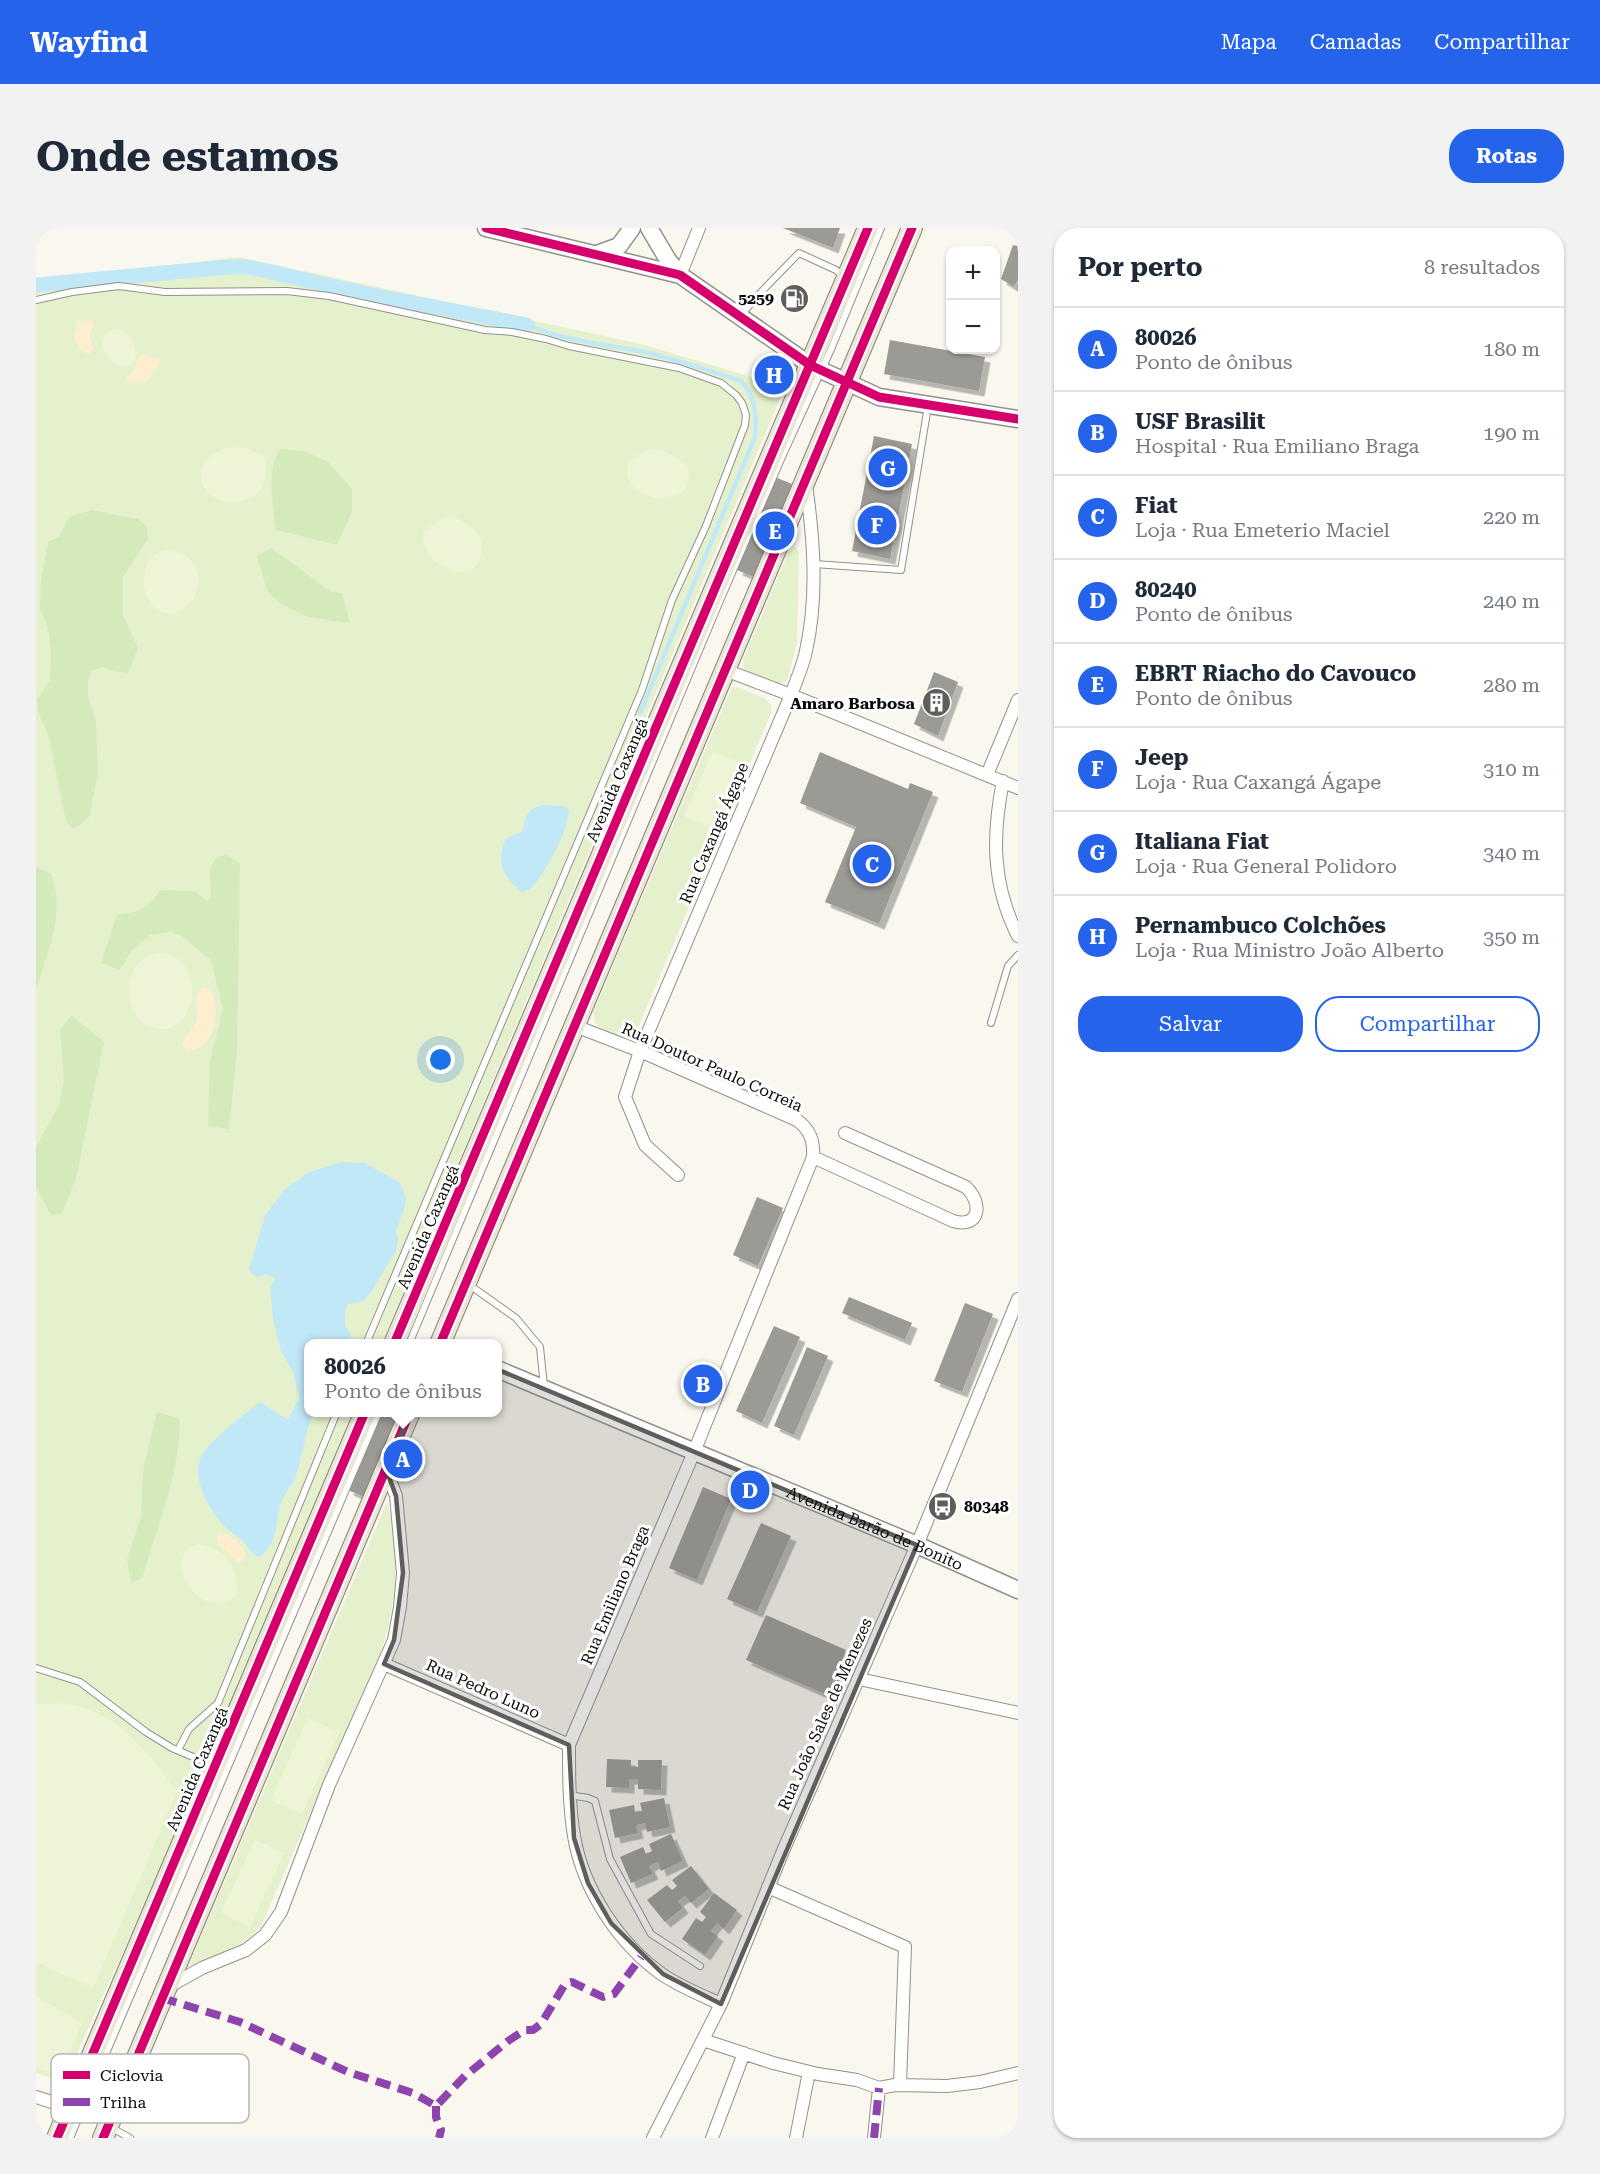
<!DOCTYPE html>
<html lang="pt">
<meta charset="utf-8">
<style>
:root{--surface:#fff;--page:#f2f2f3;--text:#1f2937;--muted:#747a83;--line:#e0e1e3;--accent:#2563eb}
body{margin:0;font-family:"Roboto Serif",serif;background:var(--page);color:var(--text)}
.controls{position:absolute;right:18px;top:18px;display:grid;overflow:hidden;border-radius:12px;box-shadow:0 2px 4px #0004}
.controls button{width:54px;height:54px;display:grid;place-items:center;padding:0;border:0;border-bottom:2px solid var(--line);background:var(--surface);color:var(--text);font:30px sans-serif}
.you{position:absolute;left:405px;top:832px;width:21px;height:21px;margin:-15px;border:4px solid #fff;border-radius:50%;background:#1a73e8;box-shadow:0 0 0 9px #1a73e833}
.badge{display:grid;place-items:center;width:39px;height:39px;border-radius:50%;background:var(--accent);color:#fff;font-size:20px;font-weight:700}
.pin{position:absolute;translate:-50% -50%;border:3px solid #fff;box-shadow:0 2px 6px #0006}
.popup{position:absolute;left:268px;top:1111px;width:198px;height:78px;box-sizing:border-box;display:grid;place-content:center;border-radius:12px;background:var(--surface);filter:drop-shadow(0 2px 4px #0005);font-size:20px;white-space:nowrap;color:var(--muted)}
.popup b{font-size:22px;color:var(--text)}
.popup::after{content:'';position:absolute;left:50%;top:100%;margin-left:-12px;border:12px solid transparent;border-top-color:var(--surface)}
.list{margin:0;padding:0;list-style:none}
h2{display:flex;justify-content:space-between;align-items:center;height:78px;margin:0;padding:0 24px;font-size:26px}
h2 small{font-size:20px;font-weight:400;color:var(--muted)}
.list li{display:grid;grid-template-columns:39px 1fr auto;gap:18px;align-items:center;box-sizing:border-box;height:84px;padding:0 24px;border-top:2px solid var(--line)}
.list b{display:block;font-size:22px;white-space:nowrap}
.list p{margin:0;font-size:20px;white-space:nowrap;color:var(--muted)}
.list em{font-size:20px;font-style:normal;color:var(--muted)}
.actions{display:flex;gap:12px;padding:18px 24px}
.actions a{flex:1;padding:14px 0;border:2px solid var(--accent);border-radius:24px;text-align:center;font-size:21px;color:var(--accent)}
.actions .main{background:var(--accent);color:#fff}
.map{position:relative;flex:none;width:982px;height:1910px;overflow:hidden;border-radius:24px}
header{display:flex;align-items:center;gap:36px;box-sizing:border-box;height:84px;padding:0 30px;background:var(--accent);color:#fff}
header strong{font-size:28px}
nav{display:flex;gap:33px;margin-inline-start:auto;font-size:21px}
.intro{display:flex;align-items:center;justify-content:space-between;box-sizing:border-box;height:144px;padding:0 36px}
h1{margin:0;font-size:42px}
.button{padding:15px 27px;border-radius:24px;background:var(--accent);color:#fff;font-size:21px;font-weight:700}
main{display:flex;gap:36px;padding:0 36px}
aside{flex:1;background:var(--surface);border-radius:24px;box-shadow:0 2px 4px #0004}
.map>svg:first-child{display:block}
.green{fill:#e5f1cc}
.forest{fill:#d5eaba}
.sand{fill:#fdefcd}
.pitch{fill:#eef5d7}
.water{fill:#c1e8f7}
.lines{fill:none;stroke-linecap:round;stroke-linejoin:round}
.stream{stroke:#c1e8f7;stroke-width:4.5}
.canal{stroke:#c1e8f7;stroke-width:15}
.building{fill:#9c9a95;filter:url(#shadow)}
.service-casing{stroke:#93918e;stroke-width:8}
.minor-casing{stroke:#93918e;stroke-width:14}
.tertiary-casing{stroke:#93918e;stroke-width:19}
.primary-casing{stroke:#807f7b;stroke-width:22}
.service{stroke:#fefefd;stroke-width:6}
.minor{stroke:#fefefd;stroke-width:12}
.tertiary{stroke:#fefefd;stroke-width:16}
.primary{stroke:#ece6d6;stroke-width:20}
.quiet{stroke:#8e44ad;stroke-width:8;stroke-dasharray:15 8;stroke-linecap:butt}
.cycleway-casing{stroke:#fff;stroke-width:13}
.cycleway{stroke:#d6006c;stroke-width:9}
.marked{fill:#5f5e5b;fill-opacity:0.2;stroke:#5f5e5b;stroke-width:4.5;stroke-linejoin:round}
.labels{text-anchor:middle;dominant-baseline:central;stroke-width:6;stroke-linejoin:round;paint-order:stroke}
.poi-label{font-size:16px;font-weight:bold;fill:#0b0b0b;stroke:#fff;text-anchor:end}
.street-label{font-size:16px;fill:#0b0b0b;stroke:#fff}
.key{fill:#fff;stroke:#b6b6b6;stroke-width:1.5}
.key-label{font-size:16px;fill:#0b0b0b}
</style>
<header>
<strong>Wayfind</strong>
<nav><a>Mapa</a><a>Camadas</a><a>Compartilhar</a></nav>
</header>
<div class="intro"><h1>Onde estamos</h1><a class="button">Rotas</a></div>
<main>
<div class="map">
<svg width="982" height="1910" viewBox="0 0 982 1910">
<defs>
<filter id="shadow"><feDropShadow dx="5.5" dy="5.5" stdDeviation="0" flood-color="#0004"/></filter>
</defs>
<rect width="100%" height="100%" fill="#faf7ef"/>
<!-- green -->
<path class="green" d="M203 29 605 116 749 159 346 1115 272 1116V1184L317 1185 159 1565 28 1854 0 1845V54Z
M759 319 763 324 761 414 752 450 750 453 741 457 708 443 707 432 753 323Z
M696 459H701L730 471 736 477 735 485 596 814C579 808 555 805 558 782Z
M351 1274C365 1323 361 1381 343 1429L225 1698C213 1714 174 1736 155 1738L154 1735 158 1725Z"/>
<!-- forest -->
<path class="forest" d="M244 221 268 223 292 234 316 261V284L301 317 240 302C237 277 230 243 244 221Z
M56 282 102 291 111 299 112 311 87 349V387L102 420 92 445 76 443 67 439 55 443 52 455V467L60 494 62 545 53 589 38 601 30 594 13 509 2 484 1 471 14 452 15 422 12 400 4 380 5 352 12 314 23 309 33 289Z
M235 320 296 364 306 365 314 395 272 389 246 376 232 365 221 328Z
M190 627 204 635 201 823 193 901 172 898 174 833 187 782 175 732 146 708 135 704 114 707 96 722 84 742 65 735 81 687C102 684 113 681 124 662L159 663 170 672 175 670 174 646 175 638 180 630Z
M0 639 15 646C30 684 12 724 0 761Z
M35 787 68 814 40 951 26 985 15 987 0 959V919L24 875 28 852 24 802Z
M121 1184 144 1191C144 1245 121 1299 106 1350L95 1355 91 1332 105 1288 107 1242Z"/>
<!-- sand -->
<path class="sand" d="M54 91 59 97 53 107 58 121 53 126C43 124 39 115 38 105L42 94Z
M106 126H111L117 131 122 130 124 135C113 150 113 158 92 154L90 149 97 145 102 130Z
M168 759 174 761C186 781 180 822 151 823L146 818C147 810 156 802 160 794 164 781 155 767 168 759Z
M185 1304C196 1309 206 1315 210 1327L206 1334 201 1333 182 1316 180 1308Z"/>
<!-- pitch -->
<path class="pitch" d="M79 101C87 101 90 104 95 111 113 141 77 151 66 117L70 105Z
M203 219C210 221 219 222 225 227 234 236 230 258 221 265 214 272 205 274 195 274 152 271 156 219 203 219Z
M614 221 631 224 651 237C666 291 571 272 595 231Z
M416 288C425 292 439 299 443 308 449 320 445 336 435 343 412 348 388 331 387 306 393 299 407 289 416 288Z
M133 321C157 324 170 348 158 370 153 377 148 381 140 384 106 395 92 327 133 321Z
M677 523 710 537 681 603 648 588Z
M125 725C171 730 162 803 124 801 85 799 79 730 125 725Z
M162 1316C188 1319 204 1341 201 1366 166 1402 121 1325 162 1316Z
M0 1476C9 1476 19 1475 28 1476 81 1481 111 1525 141 1563L57 1760 0 1734Z
M272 1490 303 1504 266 1586 235 1572Z
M219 1612 248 1625 214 1699 185 1685Z
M0 1768 46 1795 24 1847 0 1840Z"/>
<!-- water -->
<path class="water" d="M507 577 527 578 533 582C531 607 511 641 495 661L486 664C472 654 462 639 466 622 467 617 468 612 473 609 477 607 483 605 487 603 490 587 489 582 507 577Z
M305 934 329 935 364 955 370 971 367 985 360 1003 362 1012 360 1023 334 1066 326 1074 312 1076 309 1083V1098L315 1105 313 1115 272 1116V1184L278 1185C268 1204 268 1226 260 1247 257 1257 248 1265 245 1275 238 1297 244 1312 224 1329 214 1327 212 1318 205 1311 199 1306 192 1303 187 1297 172 1280 151 1244 169 1222 184 1204 206 1189 224 1174L252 1192 263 1170 257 1144 245 1123 237 1091 234 1059 240 1050 229 1046 221 1050 213 1042 229 987 249 961 273 944Z"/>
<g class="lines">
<!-- stream -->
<path class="stream" d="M491 97C526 112 565 116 603 123 637 130 671 142 705 153 720 169 721 188 719 209L604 485"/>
<!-- canal -->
<path class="canal" d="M0 57 191 39H212L331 66 491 97"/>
</g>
<!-- building -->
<path class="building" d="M747 0H804L797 20Z
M977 17 982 18V51L978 59 965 51Z
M854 112 949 129 943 163 848 146Z
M730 128 755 143 749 159 720 151Z
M838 208 876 216 854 331 816 323Z
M739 249 756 256 718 349 701 342Z
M898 444 922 454 902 508 878 496Z
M784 524 872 561 874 555 897 564 843 696 789 674 820 599 764 575Z
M721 969 747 980 722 1038 697 1027Z
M813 1069 876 1095 869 1112 806 1085Z
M929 1075 957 1086 926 1164 898 1153Z
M738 1098 764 1109 726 1195 700 1183Z
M771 1119 792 1128 758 1207 738 1198Z
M345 1185H364L328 1269 312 1262Z
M667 1259 695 1271 661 1352 633 1340Z
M725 1295 755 1308 721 1384 691 1371Z
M730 1387 810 1422 791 1467 710 1432Z
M571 1531 595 1532V1539H602V1532H626L625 1562 602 1561V1551H593V1560L570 1559Z
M628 1570 634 1599 611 1604 609 1595 600 1597 602 1605 579 1610 573 1582 598 1577 599 1584 606 1583 604 1575Z
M635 1606 647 1633 625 1643 622 1634 613 1638 617 1646 595 1655 584 1629 607 1619 610 1626 616 1623 613 1616Z
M655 1638 673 1661 655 1675 649 1668 642 1673 647 1680 629 1694 611 1672 631 1657 636 1662 641 1658 636 1652Z
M678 1665 701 1682 688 1701 681 1695 675 1703 682 1708 669 1727 646 1711 660 1690 666 1694 670 1689 664 1684Z"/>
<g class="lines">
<defs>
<path id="service" d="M0 72 36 64 83 58 129 64 251 63 293 68 449 102 476 104 510 111 533 118 643 140 685 155 700 167 706 175 710 187 709 197 670 298 636 372 606 462 330 1116
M704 88 728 61 763 25 800 42 807 48
M778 336 865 342 892 178
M955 795 972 738 982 727
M432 1056 480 1090 504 1119 508 1159
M373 1116 683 375 746 229 796 119 845 0
M0 1440 44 1454 110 1504 136 1520 176 1537
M142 1522 153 1501 182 1475 301 1184
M533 1567 552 1570 559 1573 574 1631 615 1706 664 1738
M74 1899 94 1910
M34 1910 343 1184"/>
<path id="minor" d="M644 47 663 0
M689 442 755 467 982 560
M951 547 982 472
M967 553C956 608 956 657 982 708
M539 798 604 823 761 892C774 902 778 912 777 929L658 1224 533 1517C533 1547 533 1578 538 1608 547 1662 583 1716 627 1747 645 1759 665 1767 685 1776
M777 929 917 993C944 1001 947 975 930 959L809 905
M642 947 609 917 589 869 604 823 755 467C760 453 767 438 770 423 782 369 778 312 770 257
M348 1436 533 1517
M823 1451 982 1485
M732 1659 869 1719 864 1857
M132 1759 166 1740 210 1722 229 1707 245 1684 293 1557 358 1412 364 1379 367 1345 360 1268 350 1241
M667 1812 737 1835 782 1846 821 1852 843 1860 859 1857 911 1858 944 1854 982 1845
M0 1869 34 1880
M617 1910 685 1776 747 1623 881 1317 982 1071
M676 1910 708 1825
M760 1910 773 1844
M838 1910 843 1860"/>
<g id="tertiary">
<path d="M450 0 644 47 774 137 843 169 982 191"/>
<path d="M613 0 632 32 644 47"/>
<path d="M561 26 583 18 596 0"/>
<path id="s1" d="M461 1141 881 1317 982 1362"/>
</g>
<path id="primary" d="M358 1116 832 0
M404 1116 876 0
M21 1910 329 1184
M67 1910 374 1184"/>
</defs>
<!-- service casing -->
<use href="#service" class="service-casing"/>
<!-- minor casing -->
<use href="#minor" class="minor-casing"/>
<!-- tertiary casing -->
<use href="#tertiary" class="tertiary-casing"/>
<!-- primary casing -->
<use href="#primary" class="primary-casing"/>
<!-- service -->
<use href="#service" class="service"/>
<!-- minor -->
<use href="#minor" class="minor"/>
<!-- tertiary -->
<use href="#tertiary" class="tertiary"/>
<!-- primary -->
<use href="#primary" class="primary"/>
<!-- quiet -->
<path class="quiet" d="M126 1770 204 1794 312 1844 377 1865 400 1878 429 1848 472 1813 489 1802H497L505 1796 529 1756 536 1754 567 1769 578 1766 605 1729
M400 1878V1889L405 1902 403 1910
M838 1910 843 1860"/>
<defs>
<path id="cycleway" d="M450 0 644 47 774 137 843 169 982 191
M358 1116 832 0
M404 1116 876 0
M21 1910 329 1184
M67 1910 374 1184"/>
</defs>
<!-- cycleway casing -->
<use href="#cycleway" class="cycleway-casing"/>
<!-- cycleway -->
<use href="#cycleway" class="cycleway"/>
</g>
<!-- marked area -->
<path class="marked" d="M403 1117 881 1317 685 1776 627 1746 575 1695 552 1655 538 1610 533 1517 348 1436 358 1412 367 1345 360 1268 350 1241Z"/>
<!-- icons -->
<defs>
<symbol id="fuel-disc" viewBox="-11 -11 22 22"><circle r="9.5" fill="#5f5e5b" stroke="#fff"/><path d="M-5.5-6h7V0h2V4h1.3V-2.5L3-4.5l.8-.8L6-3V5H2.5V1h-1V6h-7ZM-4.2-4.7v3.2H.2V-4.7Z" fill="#fff"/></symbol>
<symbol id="building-disc" viewBox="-11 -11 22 22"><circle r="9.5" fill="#5f5e5b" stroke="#fff"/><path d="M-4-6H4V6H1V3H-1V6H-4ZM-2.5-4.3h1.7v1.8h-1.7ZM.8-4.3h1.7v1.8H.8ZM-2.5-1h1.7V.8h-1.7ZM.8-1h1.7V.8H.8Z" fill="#fff"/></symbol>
<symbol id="bus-disc" viewBox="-11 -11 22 22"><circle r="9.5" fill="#5f5e5b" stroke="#fff"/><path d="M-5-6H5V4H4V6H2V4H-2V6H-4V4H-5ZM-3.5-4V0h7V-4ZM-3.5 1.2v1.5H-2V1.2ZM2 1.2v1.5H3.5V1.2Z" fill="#fff"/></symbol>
</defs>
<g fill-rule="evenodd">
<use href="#fuel-disc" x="742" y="54" width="33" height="33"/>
<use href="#building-disc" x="884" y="458" width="33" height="33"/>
<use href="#bus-disc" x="890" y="1262" width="33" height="33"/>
</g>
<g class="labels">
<!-- poi labels -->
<g class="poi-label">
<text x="738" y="70">5259</text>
<text x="879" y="475">Amaro Barbosa</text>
<text x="928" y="1278" text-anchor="start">80348</text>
</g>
<!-- street labels -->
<g class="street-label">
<text transform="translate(581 552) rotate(-67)">Avenida Caxangá</text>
<text transform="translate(678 605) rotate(-67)">Rua Caxangá Ágape</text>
<text transform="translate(676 839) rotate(24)">Rua Doutor Paulo Correia</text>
<text transform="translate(392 999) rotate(-67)">Avenida Caxangá</text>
<text stroke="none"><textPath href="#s1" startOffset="410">Avenida Barão de Bonito</textPath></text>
<text transform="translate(579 1367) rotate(-67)">Rua Emiliano Braga</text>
<text transform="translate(447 1461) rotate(24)">Rua Pedro Luno</text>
<text transform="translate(789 1486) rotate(-66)">Rua João Sales de Menezes</text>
<text transform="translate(161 1541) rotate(-67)">Avenida Caxangá</text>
</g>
</g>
<!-- legend -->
<rect x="15" y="1826" width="198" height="69" rx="9" class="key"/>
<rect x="27" y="1843" width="27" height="8" fill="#d6006c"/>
<rect x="27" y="1870" width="27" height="8" fill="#8e44ad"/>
<g class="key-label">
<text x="64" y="1853">Ciclovia</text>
<text x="64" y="1880">Trilha</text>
</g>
</svg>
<div class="controls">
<button>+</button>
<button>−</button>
</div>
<div class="you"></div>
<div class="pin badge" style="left:367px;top:1231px">A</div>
<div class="popup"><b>80026</b>Ponto de ônibus</div>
<div class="pin badge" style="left:667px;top:1156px">B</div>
<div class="pin badge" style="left:836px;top:636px">C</div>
<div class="pin badge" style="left:714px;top:1262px">D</div>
<div class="pin badge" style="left:739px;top:303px">E</div>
<div class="pin badge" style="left:841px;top:297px">F</div>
<div class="pin badge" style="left:852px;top:240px">G</div>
<div class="pin badge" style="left:738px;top:147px">H</div>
</div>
<aside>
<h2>Por perto<small>8 resultados</small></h2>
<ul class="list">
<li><span class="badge">A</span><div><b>80026</b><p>Ponto de ônibus</p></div><em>180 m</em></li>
<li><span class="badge">B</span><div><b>USF Brasilit</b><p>Hospital · Rua Emiliano Braga</p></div><em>190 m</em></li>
<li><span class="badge">C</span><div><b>Fiat</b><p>Loja · Rua Emeterio Maciel</p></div><em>220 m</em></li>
<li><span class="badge">D</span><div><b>80240</b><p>Ponto de ônibus</p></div><em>240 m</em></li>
<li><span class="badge">E</span><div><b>EBRT Riacho do Cavouco</b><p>Ponto de ônibus</p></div><em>280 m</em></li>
<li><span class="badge">F</span><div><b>Jeep</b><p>Loja · Rua Caxangá Ágape</p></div><em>310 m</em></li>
<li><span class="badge">G</span><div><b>Italiana Fiat</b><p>Loja · Rua General Polidoro</p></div><em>340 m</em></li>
<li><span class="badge">H</span><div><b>Pernambuco Colchões</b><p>Loja · Rua Ministro João Alberto</p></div><em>350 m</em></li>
</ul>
<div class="actions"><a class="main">Salvar</a><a>Compartilhar</a></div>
</aside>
</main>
